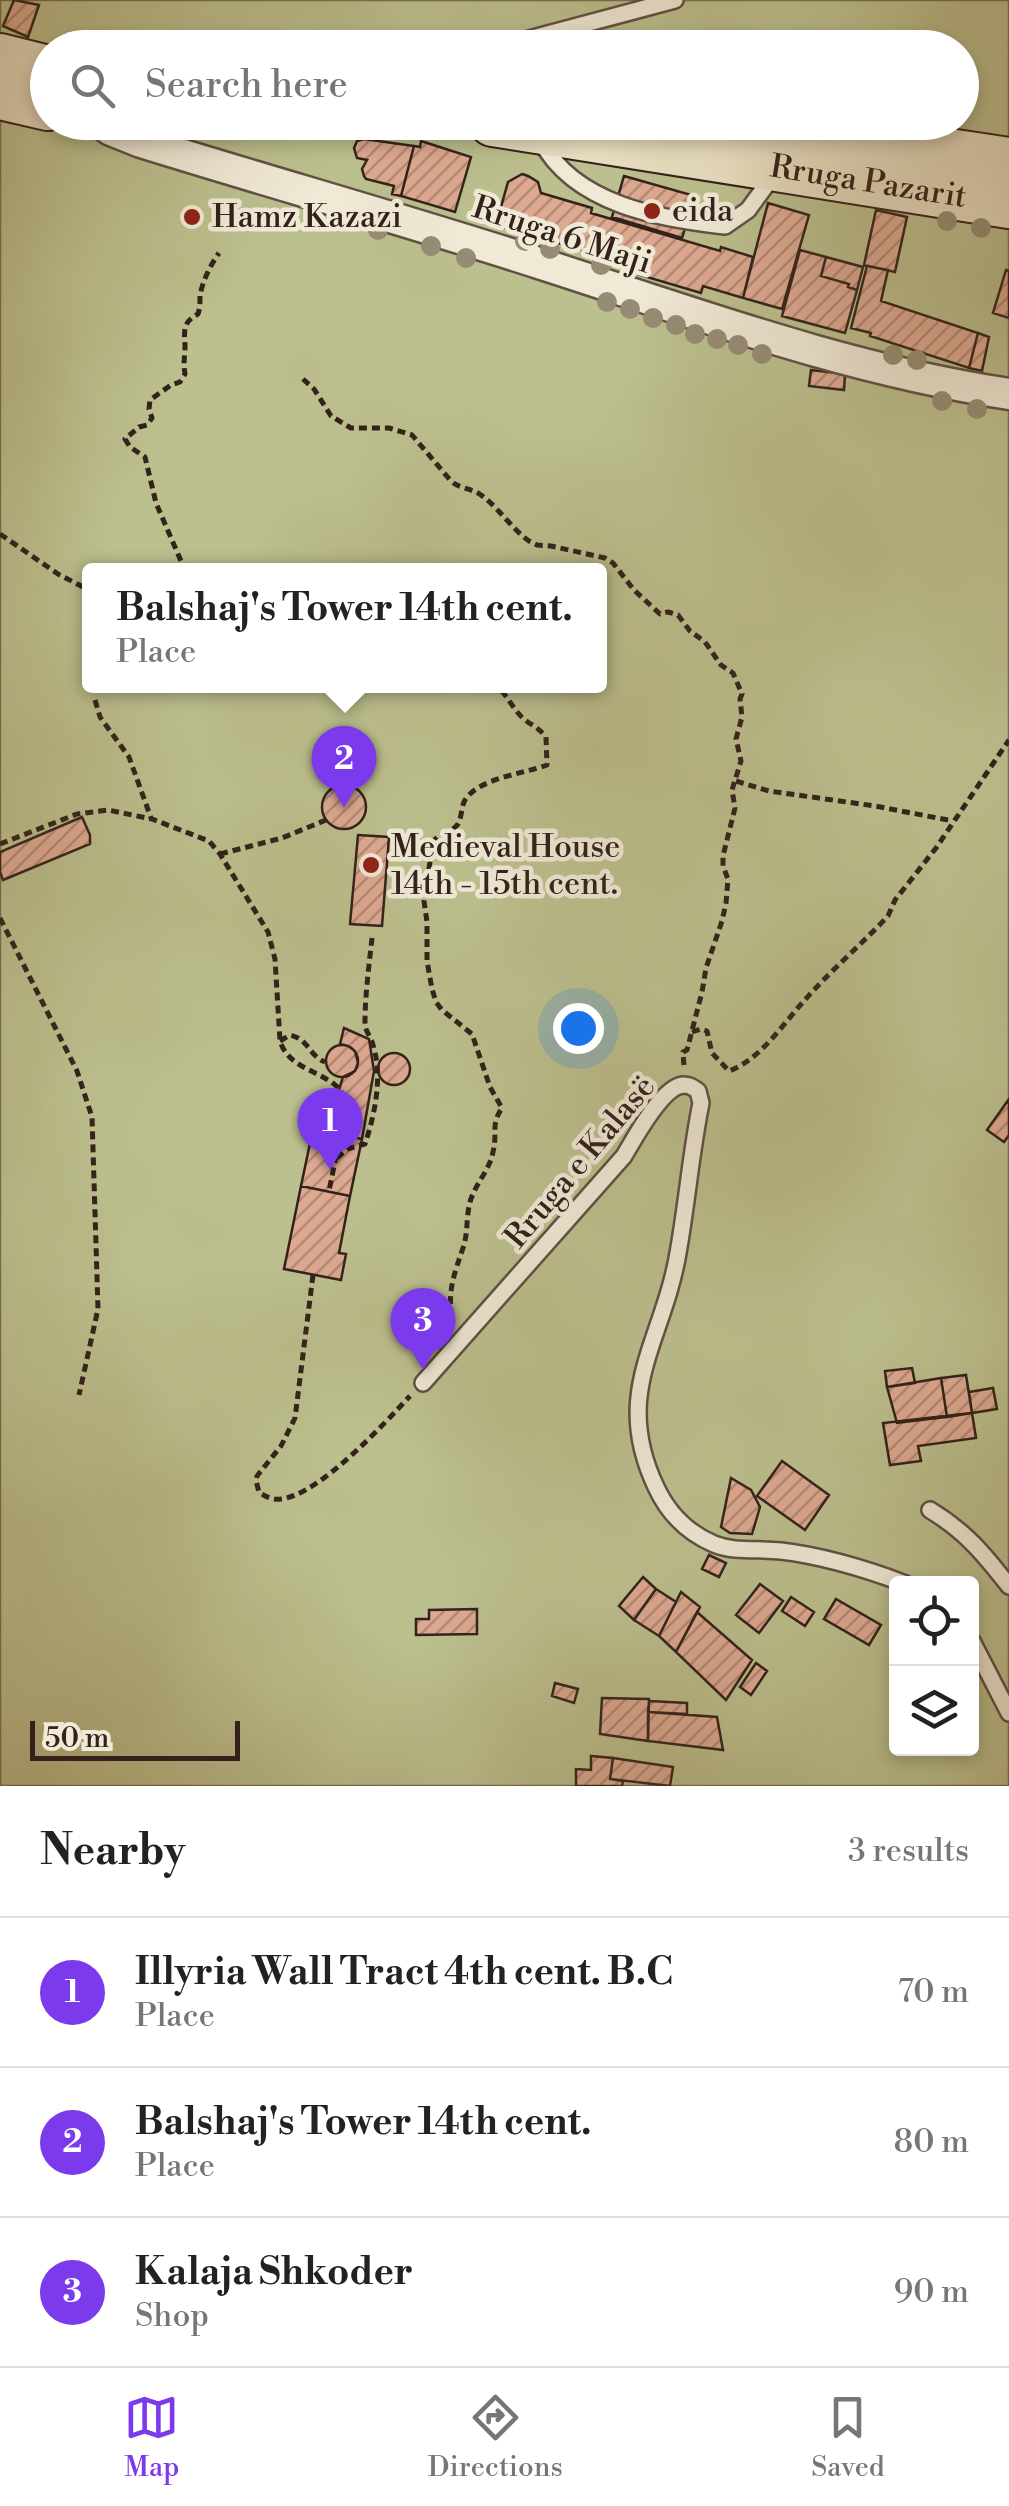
<!DOCTYPE html>
<meta charset="utf-8">
<style>
:root{--surface:#fff;--page:#f6f6f6;--text:#222;--muted:#767676;--line:#e0e0e0;--accent:#7c3aed}
body{margin:0;font-family:"Libre Bodoni",serif;background:var(--page);color:var(--text)}
.controls{position:absolute;right:30px;bottom:30px;display:grid;overflow:hidden;border-radius:10px;box-shadow:0 5px 15px #0003}
.controls button{width:90px;height:90px;display:grid;place-items:center;padding:0;border:0;border-bottom:2px solid var(--line);background:var(--surface);color:var(--text);font:50px sans-serif}
.scale{position:absolute;left:30px;bottom:25px;width:210px;box-sizing:border-box;padding-left:10px;border:5px solid #32221b;border-top:0;font-size:28px;line-height:35px;white-space:nowrap;color:#32221b;-webkit-text-stroke:8px #efe9d6;paint-order:stroke}
.you{position:absolute;left:578px;top:1028px;width:35px;height:35px;margin:-25px;border:8px solid #fff;border-radius:50%;background:#1a73e8;box-shadow:0 0 0 15px #1a73e833}
.badge{display:grid;place-items:center;width:65px;height:65px;border-radius:50%;background:var(--accent);color:#fff;font-size:32px;font-weight:700}
.pin{position:absolute;translate:-50% -82px;filter:drop-shadow(0 2px 5px #0008)}
.pin::after{content:'';position:absolute;top:52px;width:35px;height:30px;background:inherit;clip-path:polygon(0 0,100% 0,50% 100%)}
.popup{position:absolute;left:82px;top:563px;width:525px;height:130px;box-sizing:border-box;display:grid;place-content:center;border-radius:10px;background:var(--surface);filter:drop-shadow(0 2px 8px #0005);font-size:32px;white-space:nowrap;color:var(--muted)}
.popup b{font-size:38px;color:var(--text)}
.popup::after{content:'';position:absolute;left:50%;top:100%;margin-left:-20px;border:20px solid transparent;border-top-color:var(--surface)}
.list{margin:0;padding:0;list-style:none}
h2{display:flex;justify-content:space-between;align-items:center;height:130px;margin:0;padding:0 40px;font-size:42px}
h2 small{font-size:32px;font-weight:400;color:var(--muted)}
.list li{display:grid;grid-template-columns:65px 1fr auto;gap:30px;align-items:center;box-sizing:border-box;height:150px;padding:0 40px;border-top:2px solid var(--line)}
.list b{display:block;font-size:38px;white-space:nowrap}
.list p{margin:0;font-size:32px;white-space:nowrap;color:var(--muted)}
.list em{font-size:32px;font-style:normal;color:var(--muted)}
.icon{flex:none;width:55px;height:55px;fill:none;stroke:currentColor;stroke-width:2;stroke-linecap:round;stroke-linejoin:round}
.map{position:relative;flex:none;width:1009px;height:1786px;overflow:hidden}
.search{position:absolute;background:var(--surface);box-shadow:0 5px 15px #0003;left:30px;right:30px;top:30px;height:110px;display:flex;align-items:center;gap:25px;box-sizing:border-box;padding:0 35px;border-radius:55px;color:var(--muted);font-size:38px}
.sheet{height:580px;background:var(--surface)}
nav{display:flex;justify-content:space-around;align-items:center;box-sizing:border-box;height:140px;border-top:2px solid var(--line);background:var(--surface);font-size:28px;color:var(--muted)}
nav a{display:grid;justify-items:center;gap:5px}
nav .on{color:var(--accent)}
.map>svg:first-child{display:block}
.park{fill:#bcbf8e;stroke:#777054;stroke-width:2.5;fill-rule:evenodd}
.building{fill:url(#building-hatch);stroke:#32221b;stroke-width:2.5}
.lines{fill:none;stroke-linecap:round;stroke-linejoin:round}
.service-casing{stroke:#5f5144;stroke-width:20}
.minor-casing{stroke:#5f5144;stroke-width:35}
.primary-casing{stroke:#32221b;stroke-width:52}
.path{stroke:#32221b;stroke-width:5;stroke-dasharray:8 5;stroke-linecap:butt}
.service{stroke:#efe9d6;stroke-width:15}
.minor{stroke:#efe9d6;stroke-width:30}
.primary{stroke:#e7ddc0;stroke-width:48}
.tree{fill:#968c75}
.poi-dot{fill:#8f2418;stroke:#efe9d6;stroke-width:4}
.labels{text-anchor:middle;dominant-baseline:central;stroke-width:9;stroke-linejoin:round;paint-order:stroke}
.street-label{font-size:32px;fill:#32221b;stroke:#efe9d6}
.poi-label{font-size:32px;fill:#32221b;stroke:#efe9d6;text-anchor:start}
</style>
<div class="map">
<svg width="1009" height="1786" viewBox="0 0 1009 1786">
<defs>
<pattern id="building-hatch" width="6" height="6" patternUnits="userSpaceOnUse" patternTransform="scale(2.5)"><rect width="6" height="6" fill="#dda991"/><path d="M-1 1l2-2M0 6l6-6M5 7l2-2" fill="none" stroke="#b48976"/></pattern>
</defs>
<rect width="100%" height="100%" fill="#e7ddc0"/>
<filter id="stains"><feTurbulence type="fractalNoise" baseFrequency=".002" numOctaves="4"/><feColorMatrix values="0 0 0 0 .2 0 0 0 0 .09 0 0 0 0 .02 0 0 0 .5 -.17"/></filter>
<radialGradient id="worn" r=".72"><stop offset=".6" stop-color="#630" stop-opacity="0"/><stop offset="1" stop-color="#630" stop-opacity=".3"/></radialGradient>
<!-- park -->
<path class="park" d="M0 0H1009V1786H0ZM48 48H962V122H48ZM89 570H599V686H89ZM896 1584H972V1748H896Z"/>
<!-- building -->
<path class="building" d="M14 0 39 5 28 37 3 26Z
M364 139 414 146 401 196 392 194 394 186 366 179 364 176 362 169 367 160 357 158 354 148 357 141Z
M421 141 471 157 455 212 401 196 414 146 420 147Z
M522 174 528 176 538 182 541 193 592 208 591 213 720 251 721 247 753 257 743 298 703 286 701 293 623 270 625 263 496 225 508 182Z
M624 176 695 196 682 238 612 217Z
M768 203 809 215 782 309 743 298Z
M876 210 907 217 895 272 864 265Z
M800 250 826 257 821 276 849 284 848 287 857 290 845 333 782 316Z
M826 257 863 267 857 290 848 287 849 284 821 276Z
M867 266 888 270 881 301 978 333 969 368 870 336 871 333 851 328Z
M1006 270 1009 271V318L993 313Z
M978 333 989 337 982 371 969 368Z
M811 370 845 374 844 390 809 386Z
M322 807a22 22 0 1 1 44 0a22 22 0 1 1-44 0Z
M82 817 90 835V844L3 880 0 872V852Z
M358 835 389 837 382 926 350 924Z
M344 1028 369 1039 374 1071 362 1139 326 1132 343 1077 355 1071 358 1063 355 1051 348 1046 340 1044Z
M326 1061a16 16 0 1 1 32 0a16 16 0 1 1-32 0Z
M378 1069a16 16 0 1 1 32 0a16 16 0 1 1-32 0Z
M1009 1099V1135L1004 1142 987 1130Z
M313 1129 362 1139 350 1196 301 1186Z
M301 1186 350 1196 339 1253 346 1254 341 1280 284 1269Z
M912 1368 915 1383 887 1387 885 1371Z
M966 1375 972 1413 947 1417 941 1378Z
M941 1378 947 1417 897 1423 887 1387Z
M993 1388 997 1409 972 1413 969 1392Z
M972 1413 976 1438 918 1446 921 1461 890 1465 883 1423Z
M782 1461 829 1495 805 1530 757 1496Z
M731 1478 751 1490 760 1507 752 1534 730 1533 721 1527Z
M709 1555 726 1563 719 1577 702 1569Z
M643 1577 656 1589 634 1620 619 1606Z
M760 1584 783 1601 759 1633 736 1615Z
M656 1589 676 1602 659 1636 634 1620Z
M681 1592 700 1607 676 1652 659 1636Z
M791 1597 814 1612 805 1626 782 1611Z
M836 1599 881 1625 869 1645 824 1619Z
M477 1609V1634L416 1635V1619H429V1610Z
M697 1612 752 1660 726 1700 676 1652Z
M756 1663 767 1671 751 1695 740 1687Z
M555 1683 578 1689 574 1703 552 1696Z
M602 1698 649 1699 648 1741 600 1734Z
M649 1701 687 1703V1714L648 1712Z
M648 1712 717 1717 723 1750 648 1741Z
M591 1756 613 1758 610 1779 623 1781 622 1786H576V1769L591 1770Z
M613 1758 673 1767 670 1786 610 1779Z"/>
<g class="lines">
<defs>
<path id="service" d="M495 48 675 0
M541 141C575 205 661 219 725 226L748 210 773 176
M423 1383 624 1156C634 1139 662 1087 683 1085 690 1085 692 1087 698 1091L701 1103C691 1152 687 1203 678 1253 663 1342 611 1392 656 1487 668 1513 688 1533 714 1544 736 1553 758 1548 781 1551 824 1556 866 1569 906 1584
M930 1510C965 1531 984 1554 1009 1586
M972 1641 1009 1713"/>
<path id="minor" d="M100 122 111 130 141 142C276 184 413 222 548 266 700 315 850 370 1009 394"/>
<g id="primary">
<path d="M0 58 48 70"/>
<path d="M0 95 48 106"/>
<path id="s1" d="M493 122 1009 204"/>
<path d="M744 122 1009 162"/>
</g>
</defs>
<!-- service casing -->
<use href="#service" class="service-casing"/>
<!-- minor casing -->
<use href="#minor" class="minor-casing"/>
<!-- primary casing -->
<use href="#primary" class="primary-casing"/>
<!-- path -->
<path class="path" d="M303 379 314 389 331 416 351 428H389L412 435 451 481C460 489 471 488 481 495 499 508 511 528 529 541L537 545 551 546 605 558 613 563 634 590 660 614 668 612 678 615 690 631 705 642 721 665 733 673 742 694 740 699 742 717 736 739 741 761 732 790 735 808 723 856V866L728 879 726 903 722 921 706 968 702 992 687 1050 683 1052 684 1066
M0 534 58 574 89 590
M190 570 181 561 156 503 145 457 130 447 125 439 139 427 147 425 152 418 149 409 150 400 171 385 180 382 185 374C183 363 185 356 185 345 184 330 183 322 198 314 200 308 200 302 200 296 202 282 211 264 219 253
M95 700 100 717 129 757 151 818
M736 781 769 791 875 806 953 821
M0 844 77 814 108 810 152 819 209 841 220 854 268 932 275 959 280 1041C291 1077 344 1070 346 1107L329 1191
M220 854 282 838 326 820
M0 918 77 1071 92 1117 98 1309 79 1395
M692 1032 701 1029 707 1031 712 1053 729 1071C761 1059 782 1025 804 1001 830 971 861 945 888 916L895 900 936 848 1009 740
M280 1041 290 1035C309 1039 309 1056 325 1062
M337 1158 347 1149 365 1144C375 1114 383 1076 373 1045 371 1036 365 1032 365 1023 365 995 369 966 372 938
M313 1275 295 1418 281 1446 257 1476 256 1481 259 1492C266 1497 272 1500 281 1499 319 1495 384 1424 410 1396
M452 1317C447 1291 455 1272 463 1248 469 1232 465 1210 473 1194 479 1180 490 1168 493 1152 498 1132 490 1126 502 1108L490 1087 472 1034 442 1010 436 1002 432 989 427 961V922L424 901 433 842C441 830 451 834 458 824 462 817 461 807 465 800 479 778 523 774 547 765L546 737C539 728 533 726 525 720 514 711 507 695 497 686"/>
<!-- service -->
<use href="#service" class="service"/>
<!-- minor -->
<use href="#minor" class="minor"/>
<!-- primary -->
<use href="#primary" class="primary"/>
</g>
<!-- trees -->
<g class="tree">
<circle cx="947" cy="221" r="10"/>
<circle cx="981" cy="228" r="10"/>
<circle cx="378" cy="230" r="10"/>
<circle cx="525" cy="241" r="10"/>
<circle cx="431" cy="246" r="10"/>
<circle cx="550" cy="249" r="10"/>
<circle cx="466" cy="258" r="10"/>
<circle cx="601" cy="265" r="10"/>
<circle cx="607" cy="302" r="10"/>
<circle cx="630" cy="309" r="10"/>
<circle cx="653" cy="318" r="10"/>
<circle cx="676" cy="325" r="10"/>
<circle cx="695" cy="334" r="10"/>
<circle cx="717" cy="339" r="10"/>
<circle cx="738" cy="345" r="10"/>
<circle cx="762" cy="354" r="10"/>
<circle cx="893" cy="355" r="10"/>
<circle cx="917" cy="360" r="10"/>
<circle cx="942" cy="401" r="10"/>
<circle cx="977" cy="409" r="10"/>
</g>
<!-- markers -->
<g class="poi-dot">
<circle cx="652" cy="211" r="10"/>
<circle cx="192" cy="217" r="10"/>
<circle cx="371" cy="865" r="10"/>
</g>
<g class="labels">
<!-- street labels -->
<g class="street-label">
<text stroke="none"><textPath href="#s1" startOffset="380">Rruga Pazarit</textPath></text>
<text transform="translate(562 235) rotate(18)">Rruga 6 Maji</text>
<text transform="translate(580 1162) rotate(-50)">Rruga e Kalasë</text>
</g>
<!-- poi labels -->
<g class="poi-label">
<text x="672" y="211">eida</text>
<text x="212" y="217">Hamz Kazazi</text>
<text x="391" y="847">Medieval House<tspan x="391" dy="37">14th - 15th cent.</tspan></text>
</g>
</g>
<rect width="100%" height="100%" filter="url(#stains)"/>
<rect width="100%" height="100%" fill="url(#worn)"/>
</svg>
<div class="controls">
<button><svg class="icon" aria-label="locate" viewBox="0 0 24 24"><circle cx="12" cy="12" r="6"/><path d="M12 2v4M12 18v4M2 12h4M18 12h4"/></svg></button>
<button><svg class="icon" aria-label="layers" viewBox="0 0 24 24"><path d="M12 4l9 5-9 5-9-5zM3 14l9 5 9-5"/></svg></button>
</div>
<div class="scale">50 m</div>
<div class="you"></div>
<div class="pin badge" style="left:330px;top:1170px">1</div>
<div class="pin badge" style="left:344px;top:808px">2</div>
<div class="popup"><b>Balshaj's Tower 14th cent.</b>Place</div>
<div class="pin badge" style="left:423px;top:1370px">3</div>
<div class="search"><svg class="icon" aria-label="search" viewBox="0 0 24 24"><circle cx="10" cy="10" r="6"/><path d="M15 15l6 6"/></svg>Search here</div>
</div>
<section class="sheet">
<h2>Nearby<small>3 results</small></h2>
<ul class="list">
<li><span class="badge">1</span><div><b>Illyria Wall Tract 4th cent. B.C</b><p>Place</p></div><em>70 m</em></li>
<li><span class="badge">2</span><div><b>Balshaj's Tower 14th cent.</b><p>Place</p></div><em>80 m</em></li>
<li><span class="badge">3</span><div><b>Kalaja Shkoder</b><p>Shop</p></div><em>90 m</em></li>
</ul>
</section>
<nav>
<a class="on"><svg class="icon" aria-label="map" viewBox="0 0 24 24"><path d="M3 6l6-2 6 2 6-2v14l-6 2-6-2-6 2zM9 4v14M15 6v14"/></svg>Map</a>
<a><svg class="icon" aria-label="directions" viewBox="0 0 24 24"><path d="M12 3l9 9-9 9-9-9zM9 14v-3h6M13 9l2 2-2 2"/></svg>Directions</a>
<a><svg class="icon" aria-label="saved" viewBox="0 0 24 24"><path d="M7 4h10v16l-5-4-5 4z"/></svg>Saved</a>
</nav>
